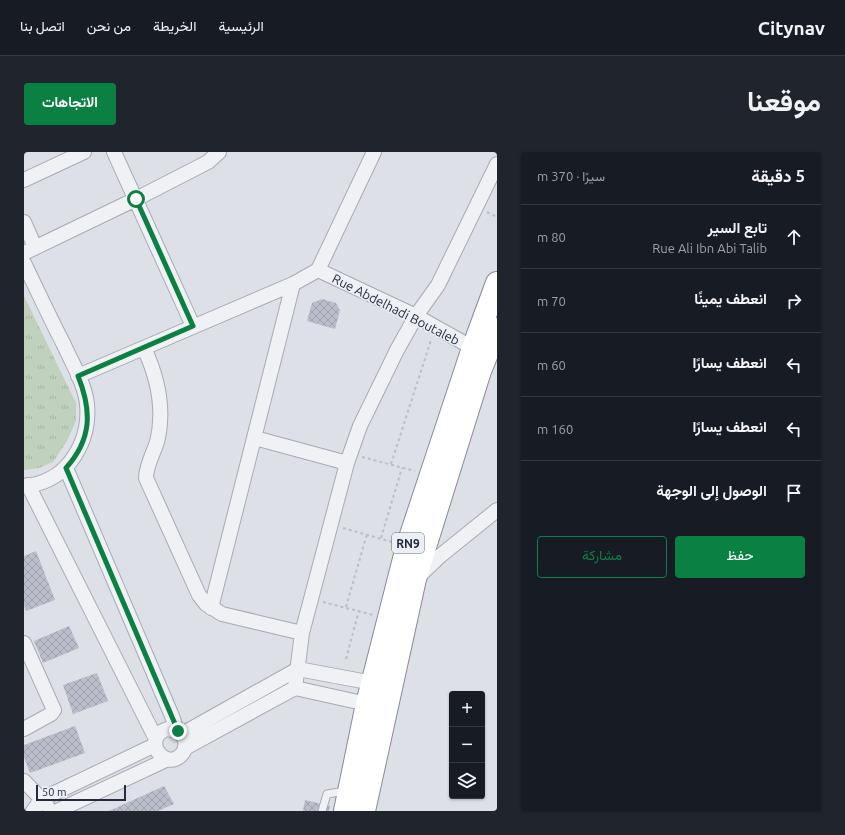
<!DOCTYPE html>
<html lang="ar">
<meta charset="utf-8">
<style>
:root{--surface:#171b24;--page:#20242c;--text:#f1f3f6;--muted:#9ea1a6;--line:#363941;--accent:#0b8043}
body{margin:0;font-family:Ubuntu,Vazirmatn,sans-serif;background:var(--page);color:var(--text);direction:rtl}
.controls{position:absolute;right:12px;bottom:12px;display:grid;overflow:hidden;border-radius:4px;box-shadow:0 1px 3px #0004}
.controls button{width:36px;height:36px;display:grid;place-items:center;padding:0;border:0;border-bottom:1px solid var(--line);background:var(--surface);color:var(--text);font:20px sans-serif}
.scale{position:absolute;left:12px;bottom:10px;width:90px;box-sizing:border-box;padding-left:4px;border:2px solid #272c3d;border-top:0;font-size:11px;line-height:14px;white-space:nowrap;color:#272c3d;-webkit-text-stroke:3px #eceff5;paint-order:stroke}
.stop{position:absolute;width:12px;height:12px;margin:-9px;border:3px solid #0b8043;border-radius:50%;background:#fff}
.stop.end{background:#0b8043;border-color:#fff;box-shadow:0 1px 4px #0008}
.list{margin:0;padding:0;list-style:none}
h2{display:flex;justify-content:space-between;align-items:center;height:52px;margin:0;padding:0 16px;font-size:17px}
h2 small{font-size:13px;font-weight:400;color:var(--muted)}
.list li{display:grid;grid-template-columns:26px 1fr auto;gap:12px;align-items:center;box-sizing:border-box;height:64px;padding:0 16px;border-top:1px solid var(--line)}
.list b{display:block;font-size:15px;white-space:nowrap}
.list p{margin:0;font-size:13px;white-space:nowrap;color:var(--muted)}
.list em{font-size:13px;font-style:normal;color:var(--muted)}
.actions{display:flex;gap:8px;padding:12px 16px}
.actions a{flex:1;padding:9px 0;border:1px solid var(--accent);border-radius:4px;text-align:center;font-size:14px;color:var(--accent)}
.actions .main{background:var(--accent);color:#fff}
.icon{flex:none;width:22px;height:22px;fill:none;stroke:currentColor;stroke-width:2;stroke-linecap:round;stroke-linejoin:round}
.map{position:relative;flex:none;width:473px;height:659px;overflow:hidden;direction:ltr;border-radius:4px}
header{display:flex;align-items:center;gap:24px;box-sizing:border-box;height:56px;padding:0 20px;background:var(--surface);border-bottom:1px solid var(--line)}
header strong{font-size:19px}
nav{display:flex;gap:22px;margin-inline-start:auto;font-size:14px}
.intro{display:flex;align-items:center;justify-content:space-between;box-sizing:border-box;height:96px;padding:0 24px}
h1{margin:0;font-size:28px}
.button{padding:10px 18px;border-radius:4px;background:var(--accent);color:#fff;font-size:14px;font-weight:700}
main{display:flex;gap:24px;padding:0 24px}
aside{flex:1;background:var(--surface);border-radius:4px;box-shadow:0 1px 3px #0004}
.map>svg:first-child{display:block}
.park{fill:url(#park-tufts)}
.building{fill:url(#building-cross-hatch)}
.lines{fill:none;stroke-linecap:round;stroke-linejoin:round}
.lane-casing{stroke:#a6aab4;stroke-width:9}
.street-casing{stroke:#a6aab4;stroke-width:16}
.highway-casing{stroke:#858b9d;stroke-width:24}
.path{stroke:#bcbec5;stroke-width:2;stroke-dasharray:3 3;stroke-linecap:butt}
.lane{stroke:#f0f1f5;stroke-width:7}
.street{stroke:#f0f1f5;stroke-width:14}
.highway{stroke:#fff;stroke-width:22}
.route{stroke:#0b8043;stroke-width:5}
.labels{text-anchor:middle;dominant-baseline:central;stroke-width:3;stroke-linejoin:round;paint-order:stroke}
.shield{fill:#eceff5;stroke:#626674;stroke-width:1}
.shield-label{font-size:12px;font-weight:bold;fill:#272c3d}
.street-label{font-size:13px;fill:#272c3d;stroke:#eceff5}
</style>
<header>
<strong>Citynav</strong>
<nav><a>الرئيسية</a><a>الخريطة</a><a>من نحن</a><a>اتصل بنا</a></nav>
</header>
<div class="intro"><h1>موقعنا</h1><a class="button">الاتجاهات</a></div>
<main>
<aside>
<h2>5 دقيقة<small>سيرًا · 370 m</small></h2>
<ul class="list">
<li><svg class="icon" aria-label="ahead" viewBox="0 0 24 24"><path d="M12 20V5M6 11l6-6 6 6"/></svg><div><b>تابع السير</b><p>Rue Ali Ibn Abi Talib</p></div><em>80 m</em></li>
<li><svg class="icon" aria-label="right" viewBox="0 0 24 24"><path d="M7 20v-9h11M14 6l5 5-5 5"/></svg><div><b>انعطف يمينًا</b></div><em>70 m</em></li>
<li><svg class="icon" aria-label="left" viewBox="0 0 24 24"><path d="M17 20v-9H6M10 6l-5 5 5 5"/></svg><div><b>انعطف يسارًا</b></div><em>60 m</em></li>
<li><svg class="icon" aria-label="left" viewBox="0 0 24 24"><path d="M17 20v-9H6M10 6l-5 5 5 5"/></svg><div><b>انعطف يسارًا</b></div><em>160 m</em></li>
<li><svg class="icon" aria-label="arrive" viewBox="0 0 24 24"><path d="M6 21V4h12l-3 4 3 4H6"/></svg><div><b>الوصول إلى الوجهة</b></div></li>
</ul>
<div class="actions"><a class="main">حفظ</a><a>مشاركة</a></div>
</aside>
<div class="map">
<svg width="473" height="659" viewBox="0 0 473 659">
<defs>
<pattern id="park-tufts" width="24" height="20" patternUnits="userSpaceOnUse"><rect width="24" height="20" fill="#c0d1be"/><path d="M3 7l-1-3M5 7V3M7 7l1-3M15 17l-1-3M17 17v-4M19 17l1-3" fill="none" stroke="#a5b4a4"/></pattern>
<pattern id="building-cross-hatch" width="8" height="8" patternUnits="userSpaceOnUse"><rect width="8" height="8" fill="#babeca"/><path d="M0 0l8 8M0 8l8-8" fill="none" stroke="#a0a3ae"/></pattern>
</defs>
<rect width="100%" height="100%" fill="#dde0e7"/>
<!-- park -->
<path class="park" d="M0 144 52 251V269L43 289 29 310 15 316 0 318Z"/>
<!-- building -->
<path class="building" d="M298 147 312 151 314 155 316 158 311 177 283 169 288 151Z
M12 399 31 448 2 459 0 453V404Z
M45 474 55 496 19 511 10 489Z
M73 521 84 549 49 562 39 533Z
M51 574 61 601 6 621 0 605V593Z
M140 634 150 652 134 659H85Z
M281 648 306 654 305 659H279Z"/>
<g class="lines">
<defs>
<path id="lane" d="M298 659 303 642 322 639"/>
<path id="street" d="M90 0 169 174
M0 28 60 0
M0 70 11 95
M0 101 112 47 184 10 195 0
M0 111C13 138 26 166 40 193 48 211 61 232 63 252 65 273 59 293 47 309 36 324 18 333 0 334
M294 118 392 164 449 196
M120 196C134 226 141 258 133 290 129 302 122 314 122 326L175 443 182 452 198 462 278 481
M54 224 269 132 294 118 350 0
M231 286 323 311
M42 316 148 564C150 569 151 575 154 579 157 582 160 584 161 589 162 594 161 599 157 603 140 620 117 586 143 577L154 579
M4 333 132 587
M393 426 416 404 473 358
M187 456 269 132
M0 491 30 558 27 562 0 577
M271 536 278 481 323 311 336 274 373 198 392 164 414 133 473 12
M158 582 274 517 349 531
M161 596 271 536 343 552
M0 629 23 653
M9 659 18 647 131 593
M33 659 144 607"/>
<path id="highway" d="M321 659 343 552 383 395 449 196 473 131
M340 659 391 427 456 219 473 177"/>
</defs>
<!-- lane casing -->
<use href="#lane" class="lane-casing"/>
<!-- street casing -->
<use href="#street" class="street-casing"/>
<!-- highway casing -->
<use href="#highway" class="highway-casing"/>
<!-- path -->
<path class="path" d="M463 60 473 65
M338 305 391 319
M367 312 407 188
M319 376 368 390
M357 386 378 316
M299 450 349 463
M322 455 343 382
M322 507 335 458"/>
<!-- lane -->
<use href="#lane" class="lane"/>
<!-- street -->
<use href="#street" class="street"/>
<!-- highway -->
<use href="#highway" class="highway"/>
</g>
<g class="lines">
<!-- route -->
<path class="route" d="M112 47 169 174 54 224C68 259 68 287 42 316L154 579"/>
</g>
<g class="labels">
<!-- shield labels -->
<rect class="shield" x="368" y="381" width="32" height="20" rx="3"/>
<g class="shield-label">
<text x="384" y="391">RN9</text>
</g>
<!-- street labels -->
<g class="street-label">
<text transform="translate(372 157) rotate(27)">Rue Abdelhadi Boutaleb</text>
</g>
</g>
</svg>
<div class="controls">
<button>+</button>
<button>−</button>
<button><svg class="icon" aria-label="layers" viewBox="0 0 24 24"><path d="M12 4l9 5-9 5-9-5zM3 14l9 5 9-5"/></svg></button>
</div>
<div class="scale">50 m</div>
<div class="stop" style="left:112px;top:47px"></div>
<div class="stop end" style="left:154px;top:579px"></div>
</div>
</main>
